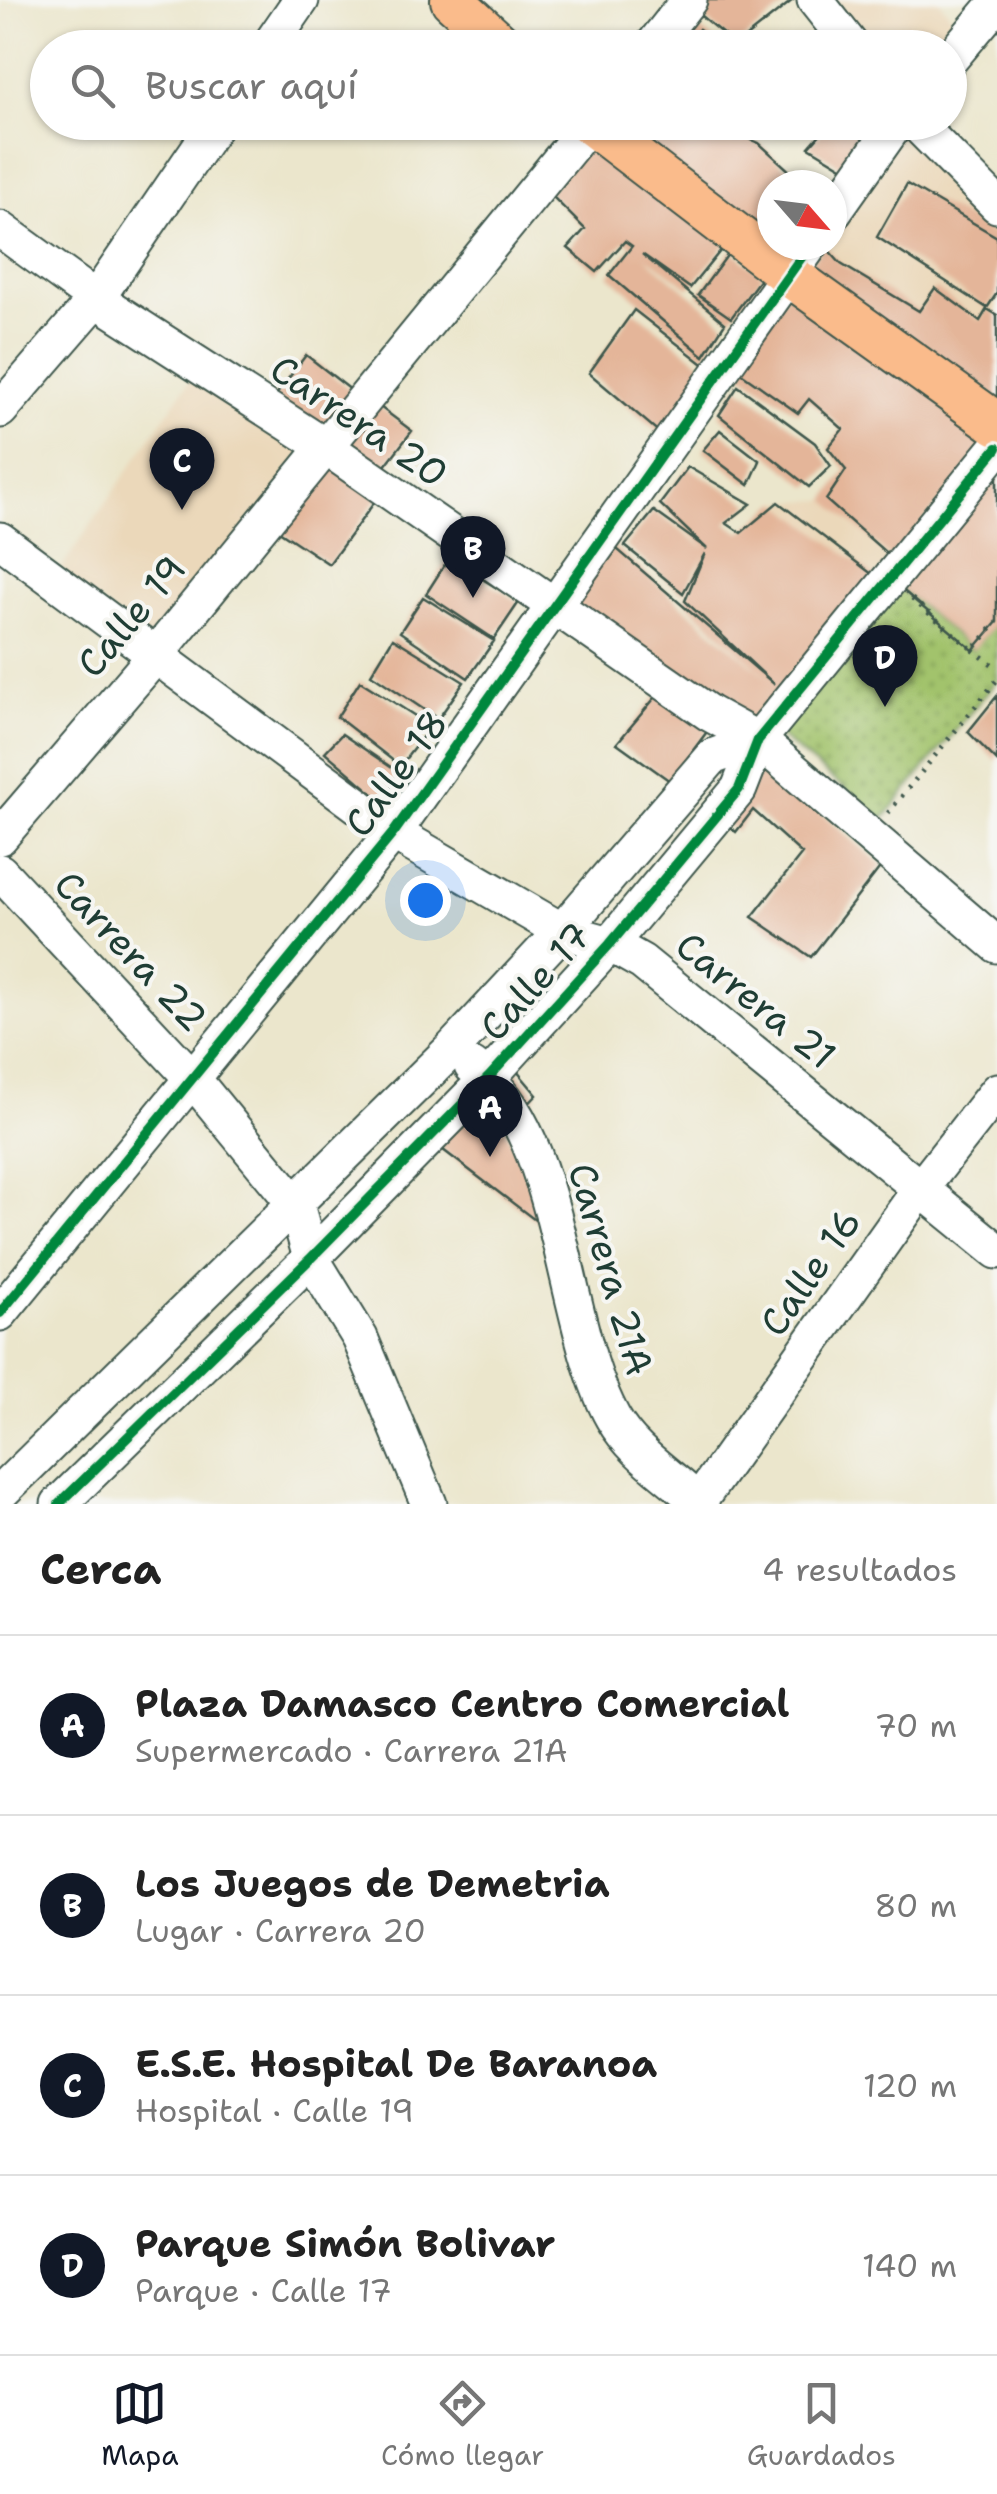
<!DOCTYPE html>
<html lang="es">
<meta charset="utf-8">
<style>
:root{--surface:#fff;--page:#f6f6f6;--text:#222;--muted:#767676;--line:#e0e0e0;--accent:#111827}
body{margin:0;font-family:"Shantell Sans",sans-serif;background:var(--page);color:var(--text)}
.compass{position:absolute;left:757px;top:170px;width:90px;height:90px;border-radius:50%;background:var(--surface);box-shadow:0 2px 8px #0004;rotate:118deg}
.you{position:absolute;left:425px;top:900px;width:35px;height:35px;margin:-25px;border:8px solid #fff;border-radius:50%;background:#1a73e8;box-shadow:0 0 0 15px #1a73e833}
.badge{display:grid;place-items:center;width:65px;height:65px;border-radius:50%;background:var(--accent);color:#fff;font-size:32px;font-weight:700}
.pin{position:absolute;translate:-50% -82px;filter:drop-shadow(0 2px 5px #0008)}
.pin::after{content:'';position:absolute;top:52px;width:35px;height:30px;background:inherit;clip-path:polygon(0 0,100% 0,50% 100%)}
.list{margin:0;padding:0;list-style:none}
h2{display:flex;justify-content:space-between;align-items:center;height:130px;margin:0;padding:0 40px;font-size:42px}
h2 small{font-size:32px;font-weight:400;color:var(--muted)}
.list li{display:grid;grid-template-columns:65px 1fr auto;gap:30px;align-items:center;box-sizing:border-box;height:180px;padding:0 40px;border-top:2px solid var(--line)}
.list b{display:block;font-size:38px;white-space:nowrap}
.list p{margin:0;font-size:32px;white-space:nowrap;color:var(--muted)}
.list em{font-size:32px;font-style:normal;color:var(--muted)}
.icon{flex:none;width:55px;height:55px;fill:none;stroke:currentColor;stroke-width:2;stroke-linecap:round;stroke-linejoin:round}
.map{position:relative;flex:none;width:997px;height:1504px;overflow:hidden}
.search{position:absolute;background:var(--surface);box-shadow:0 2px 8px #0004;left:30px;right:30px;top:30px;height:110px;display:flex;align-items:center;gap:25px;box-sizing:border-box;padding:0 35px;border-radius:55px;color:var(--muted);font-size:38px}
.sheet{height:850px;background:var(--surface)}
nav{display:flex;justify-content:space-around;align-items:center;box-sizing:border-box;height:140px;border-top:2px solid var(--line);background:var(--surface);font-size:28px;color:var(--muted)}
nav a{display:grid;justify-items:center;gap:5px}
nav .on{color:var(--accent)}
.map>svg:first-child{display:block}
.built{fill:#ebd8ba}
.park{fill:url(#park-dots);stroke:#608050;stroke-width:2.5}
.building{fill:#e4b599}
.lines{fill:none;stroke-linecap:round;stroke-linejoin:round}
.minor-casing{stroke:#3e564b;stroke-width:39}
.major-casing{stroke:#3e564b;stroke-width:46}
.path{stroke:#3e564b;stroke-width:5;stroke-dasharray:2.5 8;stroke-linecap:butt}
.minor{stroke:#fff;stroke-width:35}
.major{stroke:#fabb8b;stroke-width:42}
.cycleway-casing{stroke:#f6f6f2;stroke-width:16}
.cycleway{stroke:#00873e;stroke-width:10}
.labels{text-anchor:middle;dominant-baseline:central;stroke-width:8;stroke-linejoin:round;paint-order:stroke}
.street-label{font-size:38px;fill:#1f3d34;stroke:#f6f6f2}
</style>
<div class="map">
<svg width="997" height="1504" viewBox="0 0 997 1504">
<defs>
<pattern id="park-dots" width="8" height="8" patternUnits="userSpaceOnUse" patternTransform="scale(2.5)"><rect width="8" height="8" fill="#a2c36c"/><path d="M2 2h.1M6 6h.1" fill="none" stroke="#83a05a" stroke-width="1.8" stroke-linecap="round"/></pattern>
</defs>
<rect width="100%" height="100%" fill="#f6f6f2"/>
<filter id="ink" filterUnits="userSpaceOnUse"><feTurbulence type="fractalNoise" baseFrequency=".01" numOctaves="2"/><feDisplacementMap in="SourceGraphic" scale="20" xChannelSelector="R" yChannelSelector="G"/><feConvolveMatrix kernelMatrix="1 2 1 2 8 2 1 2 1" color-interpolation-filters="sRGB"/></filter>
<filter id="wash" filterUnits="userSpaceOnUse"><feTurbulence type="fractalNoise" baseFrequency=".0048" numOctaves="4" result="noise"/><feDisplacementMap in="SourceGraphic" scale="40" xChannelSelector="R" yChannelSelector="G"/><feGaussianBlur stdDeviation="2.25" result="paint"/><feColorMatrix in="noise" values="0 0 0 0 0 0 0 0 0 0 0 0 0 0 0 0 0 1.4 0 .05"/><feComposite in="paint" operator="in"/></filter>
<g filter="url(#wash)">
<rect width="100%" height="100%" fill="#ebe6cc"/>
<!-- built -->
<path class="built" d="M827 0H939L956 22 925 47H866Z
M905 125 997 218V315L987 309 980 321 935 288 919 311 841 264 824 245H832V231Z
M193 376 312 449 153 643 60 570Z
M826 500 893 559 877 578 778 502Z"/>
<!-- park -->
<path class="park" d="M892 581 972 650 997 622V680L883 819 775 733Z"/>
<g id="blocks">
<!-- building -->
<path class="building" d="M703 0H793L736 45 695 11Z
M699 29 724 48H684Z
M612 122H747L737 134 759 143 805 185H772V245H796L785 260Z
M831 122H886L849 171 809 147Z
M592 137 730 239 690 288 642 254 725 323 704 356 609 275 632 246 625 241 597 272 568 248 585 229 548 192Z
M907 184 997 237V293L987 308 877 237Z
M824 245 841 264 919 311 935 288 980 321 987 309 997 315V417L802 274Z
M731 250 763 275 731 318 698 295Z
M792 286 997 432 893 559 826 500 846 470 828 448 843 429 809 399 798 413 734 368Z
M634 310 707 367 661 434 589 373Z
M306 355 356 394 325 431 273 399Z
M738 386 815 443 831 466 809 487 719 415Z
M376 404 412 431 381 471 343 445Z
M720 430 760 461 749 485 703 450Z
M997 457V622L973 650 892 581Z
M327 460 379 496 329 564 273 527Z
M688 467 751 504 726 523 741 533 778 502 877 578 753 723 568 601 610 543 774 684 685 601 705 553 683 593 625 546 654 511 707 549 660 504Z
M449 558 519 602 494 639 426 594Z
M423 597 494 641 468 678 400 632Z
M393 638 464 682 438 719 371 674Z
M360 681 431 726 400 766 337 717Z
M659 693 709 729 670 781 617 743Z
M997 696V761L968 732Z
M342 734 398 772 384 803 325 752Z
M757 759 882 865 811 957 752 917 802 854 753 810 736 832 721 820Z
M511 1064 537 1095 518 1115 502 1074Z
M486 1087 552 1233 434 1143Z"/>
</g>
</g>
<g filter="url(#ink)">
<use href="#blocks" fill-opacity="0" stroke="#3e564b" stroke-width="2.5"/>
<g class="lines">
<defs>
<path id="minor" d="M815 0 853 48
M268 48 301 0
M651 48 689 0
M950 59 997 3
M915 122 997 205
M832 214 897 122
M0 229 96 299 326 447 709 713 758 740 997 945
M0 410 96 299 217 122
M0 540 402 838 562 931 610 944 642 962 997 1251
M0 837 149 663 591 122
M0 872 192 1078 296 1205 311 1258 360 1338 429 1504
M472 1066C564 1129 560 1324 613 1418 634 1455 671 1475 700 1504
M0 1313 394 832 810 245
M0 1493 450 1051 562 931 712 757 758 740
M59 1504 311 1258 489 1077 610 944 739 789 758 740 997 448
M697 1504 921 1188 997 1091"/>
<path id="major" d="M452 0 505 48
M589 122 789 275 997 424"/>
</defs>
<!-- minor casing -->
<use href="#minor" class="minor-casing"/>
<!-- major casing -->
<use href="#major" class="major-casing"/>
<!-- path -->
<path class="path" d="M912 599 973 650 997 622
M973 650 997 668
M888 813 997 680"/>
<!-- minor -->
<use href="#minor" class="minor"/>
<!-- major -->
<use href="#major" class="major"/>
<defs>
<path id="cycleway" d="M0 1313 394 832 810 245
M59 1504 311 1258 489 1077 610 944 739 789 758 740 997 448"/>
</defs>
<!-- cycleway casing -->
<use href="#cycleway" class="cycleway-casing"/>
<!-- cycleway -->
<use href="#cycleway" class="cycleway"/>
</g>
</g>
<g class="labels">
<!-- street labels -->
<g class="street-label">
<text transform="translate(359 421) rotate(34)">Carrera 20</text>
<text transform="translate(131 616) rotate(-50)">Calle 19</text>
<text transform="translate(396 773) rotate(-54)">Calle 18</text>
<text transform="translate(131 951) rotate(47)">Carrera 22</text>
<text transform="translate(535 981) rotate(-48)">Calle 17</text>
<text transform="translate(756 1000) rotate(39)">Carrera 21</text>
<text transform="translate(611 1269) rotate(74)">Carrera 21A</text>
<text transform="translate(810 1272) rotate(-55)">Calle 16</text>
</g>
</g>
</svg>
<svg class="compass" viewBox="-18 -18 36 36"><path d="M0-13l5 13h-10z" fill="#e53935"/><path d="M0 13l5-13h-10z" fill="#767676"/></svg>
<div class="you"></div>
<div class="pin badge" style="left:490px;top:1157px">A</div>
<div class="pin badge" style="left:473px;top:598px">B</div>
<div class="pin badge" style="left:182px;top:510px">C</div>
<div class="pin badge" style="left:885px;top:707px">D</div>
<div class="search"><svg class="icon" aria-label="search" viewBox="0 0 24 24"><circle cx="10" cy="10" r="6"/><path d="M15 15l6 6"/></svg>Buscar aquí</div>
</div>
<section class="sheet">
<h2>Cerca<small>4 resultados</small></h2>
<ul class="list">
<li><span class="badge">A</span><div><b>Plaza Damasco Centro Comercial</b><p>Supermercado · Carrera 21A</p></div><em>70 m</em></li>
<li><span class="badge">B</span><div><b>Los Juegos de Demetria</b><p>Lugar · Carrera 20</p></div><em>80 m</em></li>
<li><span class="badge">C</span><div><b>E.S.E. Hospital De Baranoa</b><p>Hospital · Calle 19</p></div><em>120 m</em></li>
<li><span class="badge">D</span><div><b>Parque Simón Bolivar</b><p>Parque · Calle 17</p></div><em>140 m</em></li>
</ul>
</section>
<nav>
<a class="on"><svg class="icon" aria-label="map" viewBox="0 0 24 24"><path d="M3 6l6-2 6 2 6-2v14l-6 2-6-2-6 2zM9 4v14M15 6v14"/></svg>Mapa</a>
<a><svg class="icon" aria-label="directions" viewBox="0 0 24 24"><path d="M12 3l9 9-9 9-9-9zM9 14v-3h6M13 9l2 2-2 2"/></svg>Cómo llegar</a>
<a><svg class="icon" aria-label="saved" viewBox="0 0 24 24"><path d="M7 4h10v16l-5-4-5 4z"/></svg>Guardados</a>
</nav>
